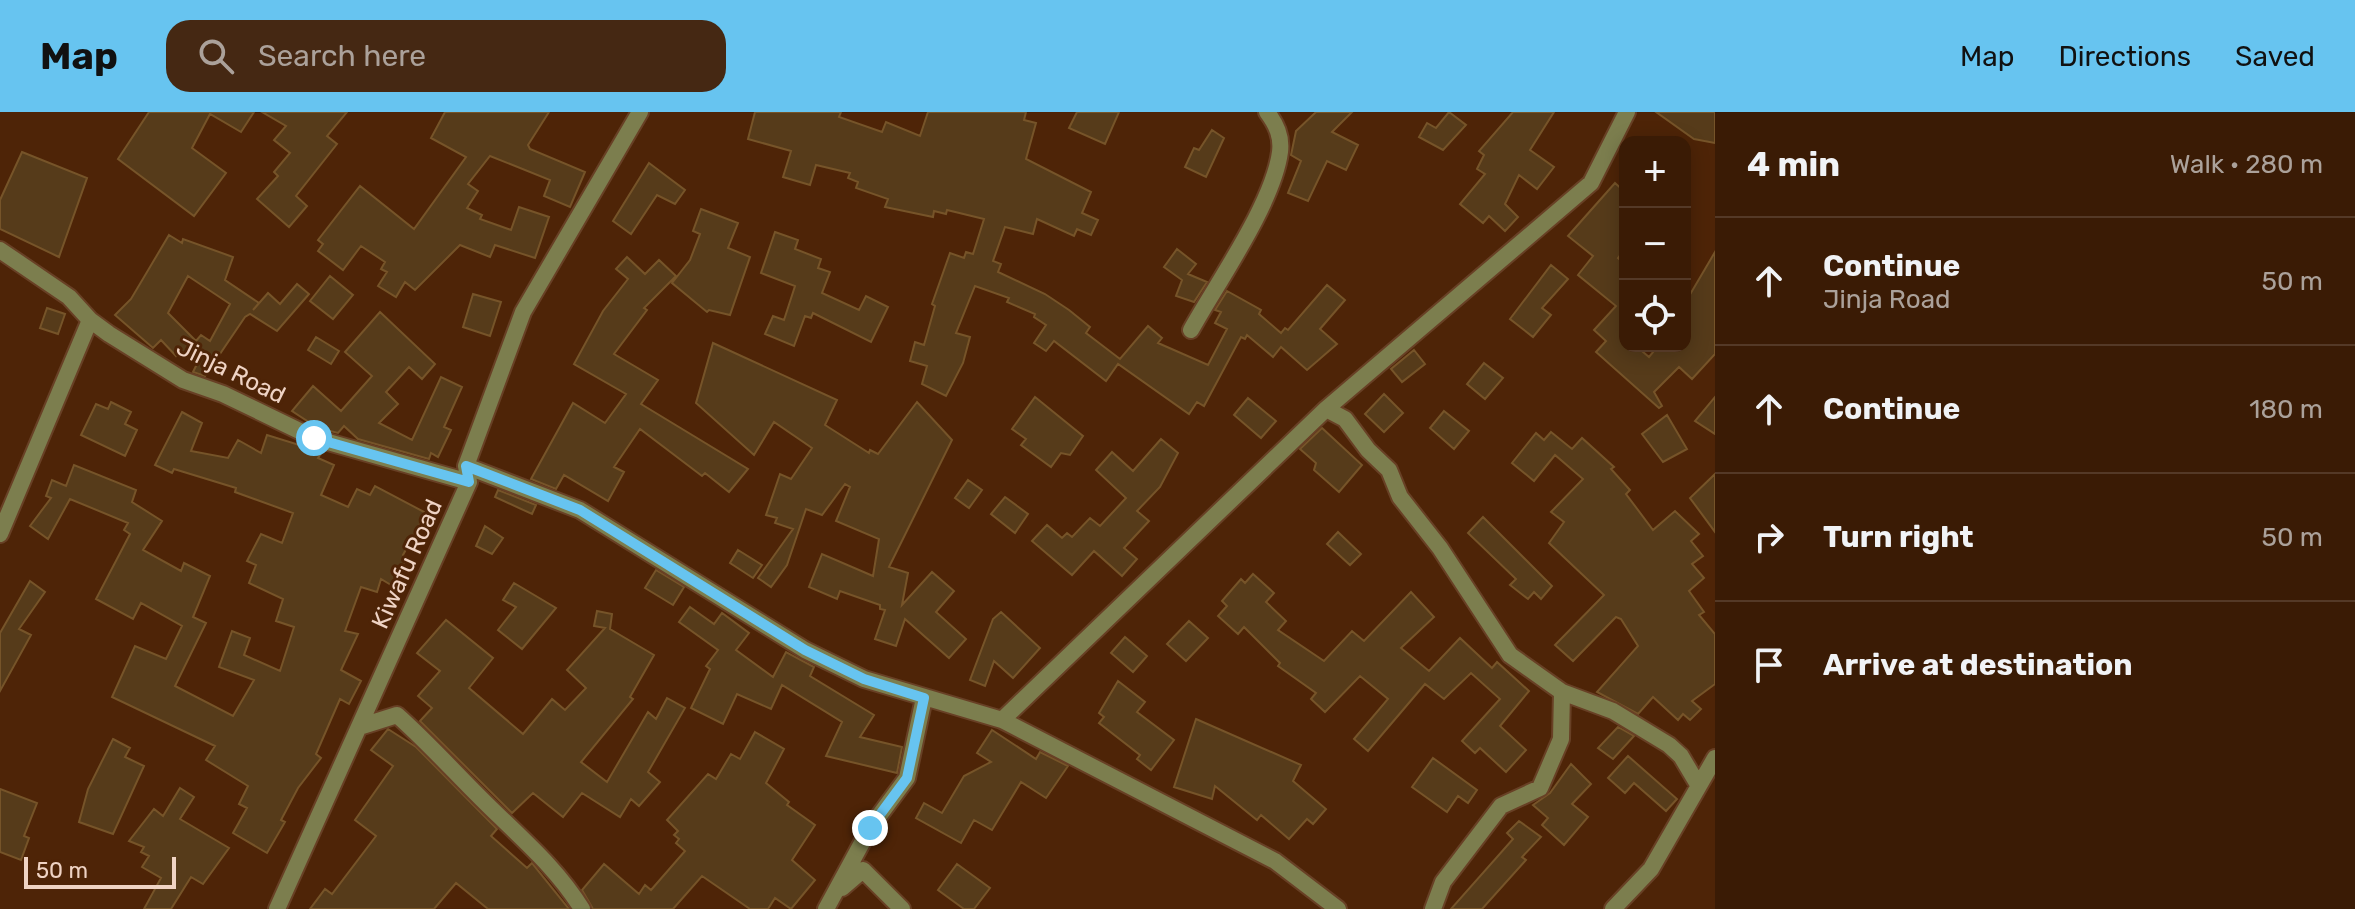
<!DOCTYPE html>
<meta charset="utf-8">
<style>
:root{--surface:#3a1b05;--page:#452813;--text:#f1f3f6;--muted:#aba19a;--line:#543927;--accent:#67c4f0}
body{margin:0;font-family:Rubik,sans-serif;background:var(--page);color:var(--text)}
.controls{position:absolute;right:24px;top:24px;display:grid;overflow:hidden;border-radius:16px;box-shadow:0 4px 20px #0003}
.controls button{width:72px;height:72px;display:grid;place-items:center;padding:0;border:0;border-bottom:2px solid var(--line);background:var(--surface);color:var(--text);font:40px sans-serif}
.scale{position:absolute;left:24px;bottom:20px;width:152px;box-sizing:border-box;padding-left:8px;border:4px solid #efd3c4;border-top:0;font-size:22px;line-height:28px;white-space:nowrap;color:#efd3c4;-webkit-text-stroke:6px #4e2407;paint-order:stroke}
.stop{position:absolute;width:24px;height:24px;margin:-18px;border:6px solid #67c4f0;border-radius:50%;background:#fff}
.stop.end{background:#67c4f0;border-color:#fff;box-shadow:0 2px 8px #0008}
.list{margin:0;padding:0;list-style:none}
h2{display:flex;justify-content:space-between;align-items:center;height:104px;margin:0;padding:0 32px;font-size:34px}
h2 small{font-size:26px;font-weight:400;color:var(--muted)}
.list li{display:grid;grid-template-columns:52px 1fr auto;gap:24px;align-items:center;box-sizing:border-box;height:128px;padding:0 32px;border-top:2px solid var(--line)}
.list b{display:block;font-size:30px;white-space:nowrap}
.list p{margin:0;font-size:26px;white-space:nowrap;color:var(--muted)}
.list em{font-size:26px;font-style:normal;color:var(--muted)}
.icon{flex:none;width:44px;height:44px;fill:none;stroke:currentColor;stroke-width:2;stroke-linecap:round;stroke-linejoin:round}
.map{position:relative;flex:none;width:1715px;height:797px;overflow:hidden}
header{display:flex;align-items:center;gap:48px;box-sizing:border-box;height:112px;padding:0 40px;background:var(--accent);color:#111}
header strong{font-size:38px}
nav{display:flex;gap:44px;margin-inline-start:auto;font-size:28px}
.search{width:560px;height:72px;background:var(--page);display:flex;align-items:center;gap:20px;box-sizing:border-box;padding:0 28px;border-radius:24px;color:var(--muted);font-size:30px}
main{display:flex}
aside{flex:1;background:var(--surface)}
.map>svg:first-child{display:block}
.building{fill:#563b1a;stroke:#765429;stroke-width:2;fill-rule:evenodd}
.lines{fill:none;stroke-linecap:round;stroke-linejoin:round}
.minor-casing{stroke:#684025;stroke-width:20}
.minor{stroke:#7c7e4e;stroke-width:16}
.route{stroke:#67c4f0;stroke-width:10}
.labels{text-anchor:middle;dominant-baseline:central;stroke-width:6;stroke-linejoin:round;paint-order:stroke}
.street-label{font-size:24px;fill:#efd3c4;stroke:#4e2407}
</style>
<header>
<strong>Map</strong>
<div class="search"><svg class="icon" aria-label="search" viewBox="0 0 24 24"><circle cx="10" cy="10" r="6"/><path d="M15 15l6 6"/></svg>Search here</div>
<nav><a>Map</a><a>Directions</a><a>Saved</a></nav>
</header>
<main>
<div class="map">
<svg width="1715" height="797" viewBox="0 0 1715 797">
<rect width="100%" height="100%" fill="#4e2407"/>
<!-- building -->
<path class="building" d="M149 0H254L241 20 210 2 192 36 226 61 194 104 118 47Z
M262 0H347L327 24 337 32 296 84 307 94 289 115 257 87 278 64 274 60 290 41 274 28 286 14Z
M445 0H549L528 33 530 37 585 60 570 95 544 84 550 68 490 44 468 72 478 79 467 96 482 103 480 107 511 118 519 95 549 105 535 146 495 133 490 145 460 133 415 178 405 170 396 185 378 174 387 160 381 157 385 150 361 134 343 158 318 139 323 132 318 128 360 74 414 117 466 45 431 26Z
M755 0H841L839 5 882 20 886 10 920 24 928 0H1026L1024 8 1036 11 1026 47 1091 80 1082 101 1098 108 1091 123 1077 117 1074 124 1037 107 1033 122 1005 115 993 149 1001 152 998 160 1045 182 1069 198 1090 215 1086 221 1120 247 1148 214 1162 226 1158 231 1208 253 1227 217 1215 211 1221 200 1215 198 1227 179 1261 198 1259 202 1281 221 1285 216 1288 218 1327 173 1345 188 1320 217 1337 232 1307 258 1281 235 1273 245 1247 223 1245 227 1241 225 1204 294 1197 290 1189 302 1118 252 1106 269 1054 229 1046 239 1034 231 1046 213 1034 205 1035 202 1007 190 1009 186 975 174 956 221 970 225 963 251 946 284 922 272 927 254 910 249 915 230 924 233 935 194 932 192 950 141 964 146 966 140 973 142 984 107 947 98 946 102 934 99 933 105 885 95 888 87 856 76 858 70 848 66 850 61 816 53 810 73 783 65 791 39 748 27Z
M1077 0H1119L1105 32 1069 16Z
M1316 0H1352L1332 20 1358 33 1346 58 1327 49 1308 89 1288 81 1301 49 1291 43 1296 19Z
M1449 0 1466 13 1443 38 1419 25 1427 11 1436 16Z
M1513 0H1554L1530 38 1554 55 1537 77 1519 63 1505 92 1518 105 1505 119 1489 104 1483 111 1460 92 1485 62 1477 57 1484 43 1479 39Z
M1656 0H1715V31L1694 27Z
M1212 18 1224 26 1206 65 1185 55 1194 36 1199 38Z
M22 40 87 66 59 145 0 117V88Z
M649 51 685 78 675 92 657 83 631 122 613 109Z
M1615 71 1625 80V137L1618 146 1625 152V234H1636L1649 245 1658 234H1685V191L1715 140V242L1692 267 1679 255 1654 280 1662 294 1659 296 1596 240 1606 229 1594 218 1616 194 1578 163 1593 144 1568 124Z
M701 97 738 111 728 136 750 145 730 203 709 198 707 200 672 171 690 148 700 122 693 119Z
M775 120 798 128 795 137 821 147 818 156 830 160 822 181 859 198 866 184 888 195 871 230 813 201 811 206 805 204 794 234 765 222 773 204 784 208 795 174 761 161Z
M169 123 182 131 183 127 233 145 225 168 259 191 253 198 268 181 280 192 297 172 309 182 277 219 250 202 245 205 205 264 193 260 197 252 180 240 176 244 161 228 153 236 115 203 131 187ZM188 164 230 192 210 229 201 223 196 229 168 201Z
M1177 137 1196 152 1188 162 1207 170 1194 190 1176 184 1182 168 1164 155Z
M627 145 645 162 659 148 676 164 644 196 647 198 614 242 658 268 641 292 748 357 729 380 705 361 702 364 640 317 614 355 624 360 608 389 564 363 556 377 531 367 573 291 605 311 626 282 574 252 603 199 628 167 616 157Z
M1551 153 1568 167 1542 196 1551 203 1533 225 1510 207Z
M330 164 353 183 333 207 310 189Z
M473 182 501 190 490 224 463 215Z
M47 196 65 202 58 222 40 216Z
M380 200 435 252 422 267 409 255 386 280 398 292 379 311 412 328 441 265 462 275 444 315 451 318 438 345 431 341 429 347 358 327 344 314 338 321 318 316 292 299 313 274 341 299 372 264 345 240Z
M316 225 339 239 331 252 308 238Z
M713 231 837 288 825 313 869 341 870 338 878 342 917 290 952 328 889 455 908 461 902 493 932 460 954 479 936 500 966 527 949 546 905 507 896 534 875 527 885 498 880 497V493L840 479 837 487 809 475 822 442 873 464 879 427 836 409 850 375 845 372 822 403 806 397 787 453 771 475 758 466 793 417 775 411 777 406 766 403 780 362 791 367 812 336 774 310 754 343 696 291Z
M1414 238 1425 252 1402 270 1391 257Z
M1484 251 1503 266 1485 287 1467 272Z
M1384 282 1403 301 1384 320 1365 302Z
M1035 285 1083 324 1070 343 1061 341 1051 355 1021 333 1026 327 1012 317Z
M1715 285V322L1695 309Z
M1248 286 1276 309 1261 326 1234 303Z
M111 290 131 300 125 312 137 318 125 344 81 323 96 292 108 297Z
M1444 299 1469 319 1454 337 1430 316Z
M182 300 202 311 191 339 228 346 238 328 261 341 267 323 322 340 318 346 334 353 321 383 348 395 357 377 370 383 375 374 426 401 403 443 408 446 391 473 381 467 377 480 361 475 345 519 358 522 341 558 361 569 349 592 340 587 316 642 321 646 298 676 281 708 285 710 267 741 233 721 247 696 239 692 248 674 206 648 215 634 112 585 135 534 166 547 182 514 141 491 133 507 96 487 130 422 124 418 128 411 70 387 48 427 30 414 51 386 46 384 52 368 66 374 74 353 136 378 132 390 162 409 143 438 181 459 184 451 210 464 193 505 206 511 175 574 233 604 254 568 219 555 232 519 250 526 244 543 280 559 294 515 276 509 283 487 249 471 256 453 247 449 261 422 282 431 293 401 235 380 236 376 174 357 172 361 155 353Z
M1667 303 1687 337 1663 350 1642 322Z
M1322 316 1362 353 1339 380 1314 358 1316 351 1300 337Z
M1551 320 1572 337 1582 326 1614 355 1611 357 1630 378 1626 382 1653 418 1675 399 1699 422 1691 429 1703 444 1692 452 1704 466 1689 479 1704 500 1699 503 1715 522V572L1692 589 1701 597 1690 608 1683 602 1678 608 1653 585 1638 602 1597 580 1638 534 1621 507 1616 505 1573 549 1555 533 1604 483 1549 431 1564 410 1551 400 1583 367 1555 343 1534 369 1512 351 1536 321 1544 328Z
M1161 327 1178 341 1160 375 1137 399 1149 409 1124 436 1137 447 1122 464 1094 439 1072 463 1032 429 1047 413 1062 426 1067 421 1072 425 1090 406 1100 414 1126 386 1096 358 1112 340 1133 359Z
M1715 362V420L1690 386Z
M968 368 982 378 969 396 955 386Z
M498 378 536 393 532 402 495 385Z
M1005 385 1028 402 1015 421 991 402Z
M1483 405 1552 474 1541 487 1534 480 1528 487 1510 473 1516 467 1468 421Z
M485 414 503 426 492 442 476 434Z
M1338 420 1361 442 1350 453 1327 432Z
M738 438 762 453 753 466 730 451Z
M656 458 684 475 673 493 645 476Z
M1253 462 1274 481 1266 490 1286 509 1278 518 1324 549 1352 519 1364 529 1411 480 1434 505 1401 536 1429 559 1460 526 1492 556 1497 550 1529 579 1500 614 1526 638 1506 660 1480 636 1475 641 1462 629 1500 587 1471 561 1444 587 1425 572 1368 639 1354 627 1388 587 1360 564 1325 600 1311 587 1316 581 1278 554 1280 551 1244 515 1238 522 1218 504 1227 494 1222 489 1241 467 1245 471Z
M30 469 45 480 19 517 31 523 0 579V521Z
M514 471 556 496 522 537 498 518 516 495 503 488Z
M690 495 714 512 722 501 749 521 736 538 773 565 786 540 814 555 810 564 874 603 860 625 902 635 897 661 826 644 842 610 782 573 771 597 737 582 723 612 691 596 710 557 706 554 718 538 679 510Z
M597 499 612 502 610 517 654 543 630 585 633 587 581 650 607 670 648 600 656 607 667 586 685 596 648 660 660 670 639 694 631 687 620 705 582 681 563 705 533 681 512 701 420 609 432 596 418 584 440 559 417 541 446 508 493 546 469 576 523 622 552 587 565 598 586 576 567 558 605 516 594 514Z
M1001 500 1040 536 1013 566 994 549 985 574 970 568 993 507Z
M1189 509 1208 526 1186 549 1167 532Z
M1125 525 1147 544 1133 560 1111 541Z
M1118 569 1145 590 1137 600 1174 628 1151 658 1137 647 1140 643 1099 611 1104 605 1099 601Z
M1196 607 1301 653 1293 669 1326 697 1313 712 1307 707 1289 727 1261 703 1257 708 1215 674 1212 687 1174 675Z
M1618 615 1634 624 1613 647 1598 636Z
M388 617 416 635 497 717 491 724 527 756 532 751 569 797H488L456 771 434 797H310L325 777 332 782 376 724 355 708 393 654 371 638Z
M992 618 1036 647 1040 640 1068 654 1046 686 1021 670 992 718 974 708 961 731 916 706 924 691 942 701 964 664 991 650 977 641Z
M755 620 784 637 766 671 789 690 787 693 815 713 792 748 815 768 791 797 775 786 768 797H750L702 764 673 797H593L582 778 604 752 639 782 645 773 651 778 685 739 676 731 679 727 674 723 678 719 667 708 708 662 716 667 731 642 740 647Z
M113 627 130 636 125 645 144 654 113 722 79 710 88 677Z
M1628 644 1677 687 1666 699 1634 671 1625 681 1608 666Z
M1433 646 1477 678 1468 691 1458 684 1447 700 1412 675Z
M1571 652 1591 672 1572 692 1588 705 1564 733 1542 713 1548 706 1533 693 1550 681Z
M180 676 194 685 180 707 229 736 203 772 191 765 171 797H144L161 766 142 755 149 744 141 740 144 735 129 729 154 697 163 704Z
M0 677 37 691 24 724 29 726 21 748 0 740Z
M1519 709 1541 725 1522 745 1526 748 1482 797H1451L1513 727 1507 721Z
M957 752 990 776 974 797H964L938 778Z"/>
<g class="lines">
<defs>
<path id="minor" d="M0 138 69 185 90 208 109 222 183 268 223 282 314 326 469 370
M1191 218C1217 171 1273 92 1280 40 1282 24 1276 12 1267 0
M1326 297 1345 307 1368 338 1389 358 1400 385 1440 436 1510 543 1562 580 1613 599 1669 633 1681 644 1697 671
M466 354 580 398 805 538 864 567 1002 608 1275 749 1338 797
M0 422 90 208
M1002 608 1326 297 1591 71 1627 0
M359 615 397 603C433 635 464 671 499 704 530 734 559 760 582 797
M842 776 863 758 902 797
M277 797 469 370 466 354 523 200 640 0
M826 797 870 716 907 666 924 586
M1433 797 1443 770 1501 694 1540 676 1561 627 1562 580
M1613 797 1651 757 1715 646"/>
</defs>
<!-- minor casing -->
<use href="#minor" class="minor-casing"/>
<!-- minor -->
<use href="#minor" class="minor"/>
</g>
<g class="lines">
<!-- route -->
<path class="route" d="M314 326 469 370 466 354 580 398 805 538 864 567 924 586 907 666 870 716"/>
</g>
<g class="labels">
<!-- street labels -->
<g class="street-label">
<text transform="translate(231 259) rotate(26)">Jinja Road</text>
<text transform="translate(407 452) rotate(-66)">Kiwafu Road</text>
</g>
</g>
</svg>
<div class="controls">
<button>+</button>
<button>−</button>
<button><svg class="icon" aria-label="locate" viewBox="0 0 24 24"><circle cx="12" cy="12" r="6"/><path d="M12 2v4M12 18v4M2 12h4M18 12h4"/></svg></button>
</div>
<div class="scale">50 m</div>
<div class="stop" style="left:314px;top:326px"></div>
<div class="stop end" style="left:870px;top:716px"></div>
</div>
<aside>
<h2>4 min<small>Walk · 280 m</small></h2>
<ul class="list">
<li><svg class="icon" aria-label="ahead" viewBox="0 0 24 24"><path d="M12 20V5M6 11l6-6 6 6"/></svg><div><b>Continue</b><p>Jinja Road</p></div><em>50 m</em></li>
<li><svg class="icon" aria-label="ahead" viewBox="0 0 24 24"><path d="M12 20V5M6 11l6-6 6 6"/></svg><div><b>Continue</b></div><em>180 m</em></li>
<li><svg class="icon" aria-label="right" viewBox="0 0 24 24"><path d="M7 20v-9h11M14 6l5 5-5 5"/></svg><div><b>Turn right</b></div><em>50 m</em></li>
<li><svg class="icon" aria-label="arrive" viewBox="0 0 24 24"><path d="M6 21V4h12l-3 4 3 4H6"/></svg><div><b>Arrive at destination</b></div></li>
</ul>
</aside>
</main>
